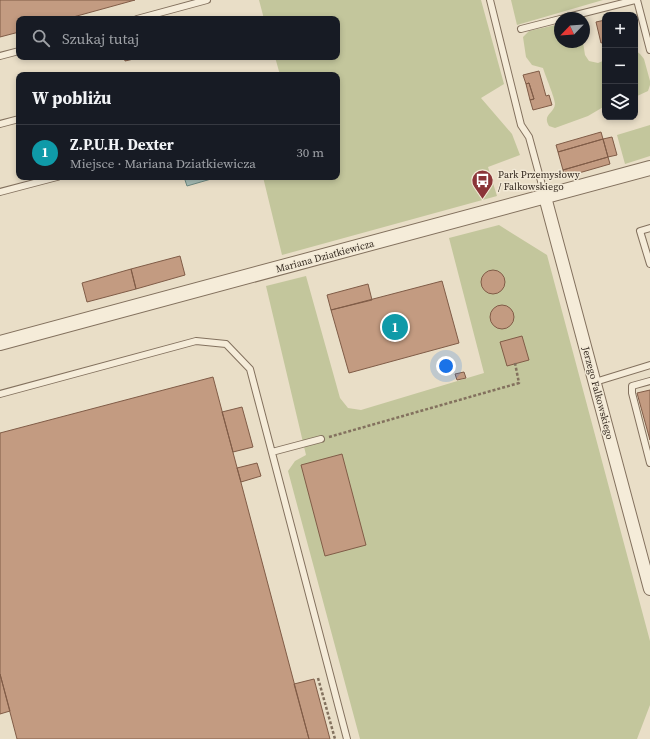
<!DOCTYPE html>
<html lang="pl">
<meta charset="utf-8">
<style>
:root{--surface:#171b24;--page:#20242c;--text:#f1f3f6;--muted:#9ea1a6;--line:#363941;--accent:#7c3aed}
body{margin:0;font-family:"Source Serif 4",serif;background:var(--page);color:var(--text)}
.controls{position:absolute;right:12px;top:12px;display:grid;overflow:hidden;border-radius:8px;box-shadow:0 2px 6px #0003}
.controls button{width:36px;height:36px;display:grid;place-items:center;padding:0;border:0;border-bottom:1px solid var(--line);background:var(--surface);color:var(--text);font:20px sans-serif}
.compass{position:absolute;left:554px;top:12px;width:36px;height:36px;border-radius:50%;background:var(--surface);box-shadow:0 2px 6px #0003;rotate:245deg}
.you{position:absolute;left:446px;top:366px;width:14px;height:14px;margin:-10px;border:3px solid #fff;border-radius:50%;background:#1a73e8;box-shadow:0 0 0 6px #1a73e833}
.badge{display:grid;place-items:center;width:26px;height:26px;border-radius:50%;background:var(--accent);color:#fff;font-size:13px;font-weight:700}
.pin{position:absolute;translate:-50% -50%;border:2px solid #fff;box-shadow:0 1px 4px #0006}
.list{margin:0;padding:0;list-style:none}
h2{display:flex;justify-content:space-between;align-items:center;height:52px;margin:0;padding:0 16px;font-size:17px}
h2 small{font-size:13px;font-weight:400;color:var(--muted)}
.list li{display:grid;grid-template-columns:26px 1fr auto;gap:12px;align-items:center;box-sizing:border-box;height:56px;padding:0 16px;border-top:1px solid var(--line)}
.list b{display:block;font-size:15px;white-space:nowrap}
.list p{margin:0;font-size:13px;white-space:nowrap;color:var(--muted)}
.list em{font-size:13px;font-style:normal;color:var(--muted)}
.icon{flex:none;width:22px;height:22px;fill:none;stroke:currentColor;stroke-width:2;stroke-linecap:round;stroke-linejoin:round}
.map{position:relative;flex:none;width:650px;height:739px;overflow:hidden}
.search{position:absolute;background:var(--surface);box-shadow:0 2px 6px #0003;left:16px;top:16px;width:324px;height:44px;display:flex;align-items:center;gap:10px;box-sizing:border-box;padding:0 14px;border-radius:8px;color:var(--muted);font-size:15px}
.panel{position:absolute;background:var(--surface);box-shadow:0 2px 6px #0003;left:16px;top:72px;width:324px;height:108px;border-radius:8px}
.map>svg:first-child{display:block}
.green{fill:#c3c69c}
.water{fill:#a8beb7;stroke:#6f8b83}
.building{fill:#c39b81;stroke:#805c47}
.lines{fill:none;stroke-linecap:round;stroke-linejoin:round}
.service-casing{stroke:#83715e;stroke-width:8}
.minor-casing{stroke:#83715e;stroke-width:14}
.tertiary-casing{stroke:#83715e;stroke-width:16}
.path{stroke:#83715e;stroke-width:2.5;stroke-dasharray:3 2;stroke-linecap:butt}
.service{stroke:#f5ecd9;stroke-width:6}
.minor{stroke:#f5ecd9;stroke-width:12}
.tertiary{stroke:#f5ecd9;stroke-width:14}
.labels{text-anchor:middle;dominant-baseline:central;stroke-width:3;stroke-linejoin:round;paint-order:stroke}
.poi-label{font-size:10px;fill:#352a20;stroke:#f2e9d6;text-anchor:start}
.street-label{font-size:10px;fill:#352a20;stroke:#f2e9d6}
</style>
<div class="map">
<svg width="650" height="739" viewBox="0 0 650 739">
<rect width="100%" height="100%" fill="#e9dec7"/>
<!-- green -->
<path class="green" d="M259 0H481L504 84 481 98 512 134 520 155 488 167 497 196 282 255 263 177H337V75H280L275 57H337V19H264Z
M511 0H603L517 25Z
M560 24V42H583L585 55 589 61 598 63 605 60V106L588 116 555 128 549 126C542 114 554 114 555 104 555 98 545 75 543 68L532 65 526 57 523 37 529 31Z
M635 50 640 54 644 59 650 81V85L648 91 635 97Z
M650 125V156L625 164 617 135Z
M499 225 547 255 650 641V705L637 739H360L288 471 295 461 306 455 266 286 306 276 340 398 348 408 361 410 484 373 449 238Z"/>
<!-- water -->
<path class="water" d="M184 177H218L187 186Z"/>
<!-- building -->
<path class="building" d="M0 0H135L66 19H19V32L0 37Z
M605 20V42L601 43 596 22Z
M124 57H137L138 58 125 61Z
M539 71 546 96 549 95 552 105 533 110 530 100 534 99 529 83 526 84 523 75Z
M529 83 534 99 530 100 526 84Z
M601 132 603 139 558 152 556 145Z
M612 137 617 155 608 157 603 139Z
M603 139 608 157 563 170 558 152Z
M608 157 610 164 565 177 563 170Z
M180 256 185 275 136 289 131 269Z
M131 269 136 289 87 302 82 283Z
M481 282a12 12 0 1 1 24 0a12 12 0 1 1-24 0Z
M442 281 459 343 349 373 331 310Z
M368 284 372 300 331 310 327 295Z
M490 317a12 12 0 1 1 24 0a12 12 0 1 1-24 0Z
M522 336 529 360 507 366 500 342Z
M464 372 466 378 457 380 455 374Z
M213 377 309 739H17L0 674V433Z
M650 390V440L637 393Z
M242 407 253 447 233 452 222 412Z
M342 454 366 545 325 556 301 465Z
M257 463 261 476 241 482 237 468Z
M0 674 10 711 0 714Z
M314 679 330 739H309L294 684Z"/>
<g class="lines">
<defs>
<path id="service" d="M490 0 521 125 529 137 545 196
M637 0 650 50
M564 18 635 0
M137 19 207 0
M521 29 560 19
M0 56 19 51
M0 124 19 119
M0 192 57 177
M650 228 640 231 650 264
M650 381 632 386V393L650 463
M595 382 650 365
M0 394 196 341 226 344 250 369 347 739
M272 452 321 439"/>
<path id="minor" d="M545 197 650 589"/>
<path id="tertiary" d="M0 343 650 168"/>
</defs>
<!-- service casing -->
<use href="#service" class="service-casing"/>
<!-- minor casing -->
<use href="#minor" class="minor-casing"/>
<!-- tertiary casing -->
<use href="#tertiary" class="tertiary-casing"/>
<!-- path -->
<path class="path" d="M329 437 519 383 515 363
M318 678 335 739"/>
<!-- service -->
<use href="#service" class="service"/>
<!-- minor -->
<use href="#minor" class="minor"/>
<!-- tertiary -->
<use href="#tertiary" class="tertiary"/>
</g>
<!-- icons -->
<defs>
<symbol id="bus-pin" viewBox="-11 -11 22 30"><path d="M0 17L-7.5 6A9.5 9.5 0 1 1 7.5 6Z" fill="#8b3538" stroke="#f2e9d6"/><path d="M-5-6H5V4H4V6H2V4H-2V6H-4V4H-5ZM-3.5-4V0h7V-4ZM-3.5 1.2v1.5H-2V1.2ZM2 1.2v1.5H3.5V1.2Z" fill="#fff"/></symbol>
</defs>
<g fill-rule="evenodd">
<use href="#bus-pin" x="470" y="168" width="25" height="34"/>
</g>
<g class="labels">
<!-- poi labels -->
<g class="poi-label">
<text x="498" y="174">Park Przemysłowy<tspan x="498" dy="12">/ Falkowskiego</tspan></text>
</g>
<!-- street labels -->
<g class="street-label">
<text transform="translate(325 256) rotate(-15)">Mariana Dziatkiewicza</text>
<text transform="translate(598 393) rotate(75)">Jerzego Falkowskiego</text>
</g>
</g>
</svg>
<div class="controls">
<button>+</button>
<button>−</button>
<button><svg class="icon" aria-label="layers" viewBox="0 0 24 24"><path d="M12 4l9 5-9 5-9-5zM3 14l9 5 9-5"/></svg></button>
</div>
<svg class="compass" viewBox="-18 -18 36 36"><path d="M0-13l5 13h-10z" fill="#e53935"/><path d="M0 13l5-13h-10z" fill="#9ea1a6"/></svg>
<div class="you"></div>
<div class="pin badge" style="left:395px;top:327px;background:#0f9aa8">1</div>
<div class="search"><svg class="icon" aria-label="search" viewBox="0 0 24 24"><circle cx="10" cy="10" r="6"/><path d="M15 15l6 6"/></svg>Szukaj tutaj</div>
<section class="panel">
<h2>W pobliżu<small></small></h2>
<ul class="list">
<li><span class="badge" style="background:#0f9aa8">1</span><div><b>Z.P.U.H. Dexter</b><p>Miejsce · Mariana Dziatkiewicza</p></div><em>30 m</em></li>
</ul>
</section>
</div>
